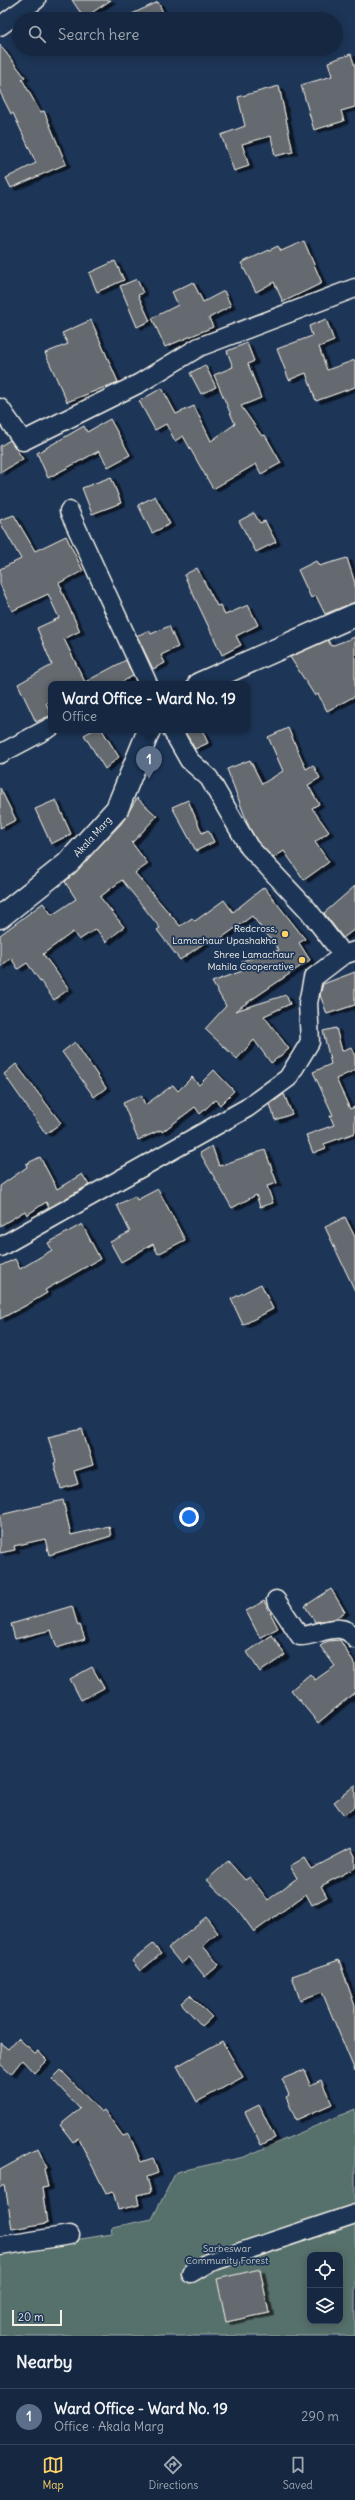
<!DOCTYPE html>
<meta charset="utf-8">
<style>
:root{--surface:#162841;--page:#1f3048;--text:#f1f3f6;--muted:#9ea6b1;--line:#35445a;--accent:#ffd166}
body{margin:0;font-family:Delius,sans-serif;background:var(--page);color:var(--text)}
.controls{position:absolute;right:12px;bottom:12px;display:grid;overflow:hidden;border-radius:8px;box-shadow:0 2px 10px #0003}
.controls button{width:36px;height:36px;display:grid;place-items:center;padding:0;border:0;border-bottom:1px solid var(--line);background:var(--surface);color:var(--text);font:20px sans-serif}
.scale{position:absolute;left:12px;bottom:10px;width:50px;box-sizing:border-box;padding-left:4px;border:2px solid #f4f1e8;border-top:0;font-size:11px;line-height:14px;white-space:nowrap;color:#f4f1e8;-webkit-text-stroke:3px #1d3557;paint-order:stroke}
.you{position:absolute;left:189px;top:1517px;width:14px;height:14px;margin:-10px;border:3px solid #fff;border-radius:50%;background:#1a73e8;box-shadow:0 0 0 6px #1a73e833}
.badge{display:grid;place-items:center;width:26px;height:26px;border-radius:50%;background:var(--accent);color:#fff;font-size:13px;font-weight:700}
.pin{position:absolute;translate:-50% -33px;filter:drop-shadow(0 1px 2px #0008)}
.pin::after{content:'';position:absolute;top:21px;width:14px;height:12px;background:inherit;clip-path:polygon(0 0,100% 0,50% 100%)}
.popup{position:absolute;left:48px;top:681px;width:202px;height:52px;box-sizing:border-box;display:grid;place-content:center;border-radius:8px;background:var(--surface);filter:drop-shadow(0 1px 3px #0005);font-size:13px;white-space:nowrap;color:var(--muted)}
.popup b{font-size:15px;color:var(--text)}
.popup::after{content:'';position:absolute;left:50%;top:100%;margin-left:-8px;border:8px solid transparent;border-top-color:var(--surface)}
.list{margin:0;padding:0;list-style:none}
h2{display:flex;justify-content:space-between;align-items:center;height:52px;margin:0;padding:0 16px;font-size:17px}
h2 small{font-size:13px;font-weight:400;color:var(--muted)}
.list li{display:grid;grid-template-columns:26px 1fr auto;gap:12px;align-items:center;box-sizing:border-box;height:56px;padding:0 16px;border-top:1px solid var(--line)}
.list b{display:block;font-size:15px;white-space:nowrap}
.list p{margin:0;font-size:13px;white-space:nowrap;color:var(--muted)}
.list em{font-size:13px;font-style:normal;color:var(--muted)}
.icon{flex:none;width:22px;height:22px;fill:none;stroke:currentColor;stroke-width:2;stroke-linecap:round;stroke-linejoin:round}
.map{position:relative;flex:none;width:355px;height:2336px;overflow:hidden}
.search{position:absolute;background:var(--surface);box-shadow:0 2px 10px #0003;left:12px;right:12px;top:12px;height:44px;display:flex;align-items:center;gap:10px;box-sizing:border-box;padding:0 14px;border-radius:22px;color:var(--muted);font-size:15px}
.sheet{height:108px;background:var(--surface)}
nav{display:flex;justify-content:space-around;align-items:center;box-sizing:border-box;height:56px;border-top:1px solid var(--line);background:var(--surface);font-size:11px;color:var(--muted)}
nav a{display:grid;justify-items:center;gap:2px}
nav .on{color:var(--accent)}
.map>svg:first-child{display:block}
.green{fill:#576f6c;stroke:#a6b0aa;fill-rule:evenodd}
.building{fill:#656b70;stroke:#f4f1e8;filter:url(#shadow)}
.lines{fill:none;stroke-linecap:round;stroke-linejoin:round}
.minor-casing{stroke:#f4f1e8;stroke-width:21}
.major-casing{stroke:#f4f1e8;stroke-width:25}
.minor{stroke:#1d3557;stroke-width:18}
.major{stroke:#1d3557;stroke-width:22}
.poi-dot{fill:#ffd166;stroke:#1d3557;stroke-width:1.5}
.labels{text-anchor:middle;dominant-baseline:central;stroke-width:3.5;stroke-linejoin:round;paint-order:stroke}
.street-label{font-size:10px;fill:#f4f1e8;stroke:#1d3557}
.poi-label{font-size:10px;fill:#f4f1e8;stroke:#1d3557;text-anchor:end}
.park-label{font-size:10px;fill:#bdc4bd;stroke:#1d3557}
</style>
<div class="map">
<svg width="355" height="2336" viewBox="0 0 355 2336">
<defs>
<filter id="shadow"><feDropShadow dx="4.5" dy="2.5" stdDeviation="0" flood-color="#0009"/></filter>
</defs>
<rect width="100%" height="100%" fill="#1d3557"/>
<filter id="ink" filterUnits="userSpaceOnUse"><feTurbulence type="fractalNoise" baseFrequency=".025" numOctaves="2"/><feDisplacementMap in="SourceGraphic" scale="8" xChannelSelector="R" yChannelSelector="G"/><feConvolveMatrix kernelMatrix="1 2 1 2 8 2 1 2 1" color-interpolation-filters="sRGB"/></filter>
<g filter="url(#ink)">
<!-- green -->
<path class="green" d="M355 2109V2336H0V2252L112 2234 113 2227 152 2219 176 2172 244 2157ZM310 2255H340V2321H310Z"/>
<!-- building -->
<path class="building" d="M72 0H111L84 18Z
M158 2 166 19H121Z
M0 45 25 77 22 79 40 112 44 111 66 164 11 188 6 178 36 163 13 113 11 114 0 92Z
M351 54 355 67V107L341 111 344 121 314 130 301 85 332 76 328 62Z
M279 86 293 152 275 156 271 136 242 144 249 166 234 171 221 135 245 126 238 97Z
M304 241 322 283 283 302 274 282 256 292 241 263 278 246 281 251Z
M115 261 124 280 97 292 89 273Z
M137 279 143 293 138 295 150 321 137 327 120 286Z
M193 282 203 302 224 291 231 306 209 318 213 327 165 347 152 318 178 305 172 292Z
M326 319 334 341 319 347 327 370 355 360V387L316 401 306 373 289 380 277 349 312 336 309 326Z
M91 320 118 382 67 402 45 353 68 344 62 333Z
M247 343 254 361 248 364 261 398 241 406 262 436 265 435 281 463 261 474 256 464 213 489 183 436 175 441 166 424 155 430 139 401 162 388 176 414 194 406 211 441 235 424 214 375 233 367 227 351Z
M205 365 216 387 201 394 190 373Z
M110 419 130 455 108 467 99 451 48 478 37 453 84 426 87 432Z
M10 440 23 459 0 473V446Z
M111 477 121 503 92 514 82 488Z
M155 496 170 524 152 533 138 505Z
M254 513 260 523 265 521 276 542 256 552 239 521Z
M14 515 35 551 66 536 83 571 59 583 62 589 61 590 80 631 64 639 85 682 126 660 133 676 118 684H51V701L46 703 51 715 36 722 18 684 52 665 37 628 59 618 48 594 12 611 0 584V569L21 559 0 522V520Z
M347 558 355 583V602L325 614 316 596 311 598 298 570 316 561 319 566Z
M197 568 217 606 220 605 225 615 248 605 258 625 236 636 241 645 222 655 184 575Z
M169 626 178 647 161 655 165 663 153 669 137 636 149 630 151 634Z
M355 637V696L327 711 318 694 315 696 290 657 328 640 331 646Z
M288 728 306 769 313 765 320 778 308 785 319 804 312 808 329 832 315 842 329 862 304 880 284 851 273 858 257 841 249 827 227 769 250 760 262 784 283 771 268 737Z
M93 730H102L119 757 105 769 84 735Z
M184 730H202L208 743 195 749Z
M0 788 16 820 0 828Z
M137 798 157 816 132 843 148 864 135 873 180 926 192 918 195 921 224 900 233 912 264 887 305 939 299 943 310 960 235 1011 286 995 290 1004 264 1016 289 1049 271 1063 254 1040 237 1059 205 1029 226 1006 212 982 245 970 242 961 279 950 252 916 216 942 213 937 180 960 157 930 160 928 122 880 100 897 124 927 106 942 96 929 79 940 73 932 43 954 69 989 54 1000 27 963 18 969 11 958 0 967V935L43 903 52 915 76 899 65 882 121 824Z
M56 800 71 834 51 844 35 809Z
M188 800 202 833 208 830 214 842 196 851 172 807Z
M355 886V929L343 938 324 913Z
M355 972V1005L327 1014 320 995 323 984Z
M336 1028 342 1051 351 1047 355 1056V1070L336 1079 350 1109 355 1107V1133L324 1144 326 1148 313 1153 306 1135 334 1125 330 1116 333 1115 313 1072 331 1064 323 1031Z
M75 1042 106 1088 94 1097 62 1052Z
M16 1064 61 1123 46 1134 4 1074Z
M214 1070 234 1091 220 1105 215 1100 200 1114 195 1107 162 1132 161 1130 138 1140 123 1103 141 1095 145 1105 173 1085 178 1091 192 1077 199 1085Z
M284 1094 292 1114 275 1120 270 1104Z
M212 1146 219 1166 265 1150 277 1183 267 1186 273 1203 260 1207 256 1195 232 1208 200 1153Z
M40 1157 57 1189 82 1174 89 1185 49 1208 46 1202 27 1215 25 1211 0 1226V1186L27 1167 26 1164Z
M158 1189 185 1240 158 1254 153 1244 121 1262 110 1242 130 1232 117 1205 135 1196 137 1200Z
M345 1217 355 1237V1291L325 1227Z
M82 1224 100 1259 45 1290 47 1293 25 1306 0 1319V1266L15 1259 20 1269 52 1250 48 1243Z
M261 1284 273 1309 243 1325 231 1299Z
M82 1429 93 1465 74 1471 78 1484 61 1489 54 1463 56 1462 48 1437Z
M63 1500 71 1535 109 1526 111 1536 49 1555 45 1539 14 1546 15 1550 0 1553V1515Z
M331 1589 345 1612 334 1619 315 1622 305 1606Z
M264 1601 278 1628 260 1638 246 1611Z
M72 1606 78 1626 80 1625 85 1639 57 1648 51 1630 15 1639 11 1624Z
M272 1635 285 1655 260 1672 247 1652Z
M340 1640 355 1665V1692L318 1723 291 1690 310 1674 315 1680 335 1666 320 1646 328 1641Z
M92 1667 104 1688 81 1700 70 1679Z
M355 1785V1806L344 1815 334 1802Z
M351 1848 355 1856V1868L321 1886 327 1897 312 1905 306 1894 254 1932 238 1910 207 1880 228 1861 245 1880 250 1877 268 1900 297 1878 290 1866 304 1858 311 1869Z
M206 1917 218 1933 203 1946 219 1965 205 1977 189 1957 181 1964 168 1948Z
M153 1944 161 1954 140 1971 132 1961Z
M339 1960 355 2006V2071L322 1992 300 2000 292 1976Z
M190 1995 212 2017 202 2026 181 2003Z
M18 2038 35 2053 38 2051 47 2060 34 2073 22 2060 11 2074 0 2064V2043L8 2049Z
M222 2041 243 2077 197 2102 177 2066Z
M61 2070 101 2112 104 2110 123 2136 129 2134 141 2162 153 2158 158 2173 147 2177 151 2192 137 2195 139 2205 118 2210 113 2191 106 2193 78 2138 73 2142 60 2125 80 2109 52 2079Z
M304 2070 310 2085 321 2080 332 2104 296 2120 286 2097 289 2095 282 2079Z
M259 2105 275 2138 261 2145 245 2112Z
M38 2149 47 2168 44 2169 48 2187 42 2188 47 2223 12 2229 5 2185 0 2188V2170Z
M260 2269 269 2313 226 2322 217 2279Z"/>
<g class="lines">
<defs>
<path id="minor" d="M0 26 36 0
M0 408 23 441 140 383 199 347 355 288
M69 511 148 684
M172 730 189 760 209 778 249 847 308 910 343 955
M0 754 51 727
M0 1247 247 1108 288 1078 310 1042 308 1003 313 978 343 955 355 951
M276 1600 300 1636C318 1636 342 1618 355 1639
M0 2246 70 2235
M191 2273 208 2263 355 2214"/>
<g id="major">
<path d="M199 684 355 615"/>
<path id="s1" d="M0 917 67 864 117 809 149 730"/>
</g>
</defs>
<!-- minor casing -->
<use href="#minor" class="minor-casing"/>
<!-- major casing -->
<use href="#major" class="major-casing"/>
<!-- minor -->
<use href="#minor" class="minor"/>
<!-- major -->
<use href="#major" class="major"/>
</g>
</g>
<!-- markers -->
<g class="poi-dot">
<circle cx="285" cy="934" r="4"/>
<circle cx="302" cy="960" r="4"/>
</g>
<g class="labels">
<!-- street labels -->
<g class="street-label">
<text stroke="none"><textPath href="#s1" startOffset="123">Akala Marg</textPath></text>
</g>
<!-- poi labels -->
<g class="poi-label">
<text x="277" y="928">Redcross,<tspan x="277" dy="12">Lamachaur Upashakha</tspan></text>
<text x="294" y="954">Shree Lamachaur<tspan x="294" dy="12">Mahila Cooperative</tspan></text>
</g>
<!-- park labels -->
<g class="park-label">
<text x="227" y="2248">Sarbeswar<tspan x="227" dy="12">Community Forest</tspan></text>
</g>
</g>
</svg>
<div class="controls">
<button><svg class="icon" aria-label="locate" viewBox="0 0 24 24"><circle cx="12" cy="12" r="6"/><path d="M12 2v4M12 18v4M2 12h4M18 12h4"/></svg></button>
<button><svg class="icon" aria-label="layers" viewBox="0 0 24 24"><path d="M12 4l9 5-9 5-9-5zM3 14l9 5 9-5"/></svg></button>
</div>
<div class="scale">20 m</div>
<div class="you"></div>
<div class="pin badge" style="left:149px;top:779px;background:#5c6f8a">1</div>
<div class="popup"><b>Ward Office - Ward No. 19</b>Office</div>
<div class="search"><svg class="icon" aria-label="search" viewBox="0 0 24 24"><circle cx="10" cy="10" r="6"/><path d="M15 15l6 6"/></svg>Search here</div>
</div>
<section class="sheet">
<h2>Nearby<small></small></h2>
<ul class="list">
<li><span class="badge" style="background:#5c6f8a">1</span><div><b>Ward Office - Ward No. 19</b><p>Office · Akala Marg</p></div><em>290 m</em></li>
</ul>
</section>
<nav>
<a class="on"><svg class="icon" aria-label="map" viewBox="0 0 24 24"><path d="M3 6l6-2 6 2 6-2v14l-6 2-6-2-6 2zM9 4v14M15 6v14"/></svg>Map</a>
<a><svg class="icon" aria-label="directions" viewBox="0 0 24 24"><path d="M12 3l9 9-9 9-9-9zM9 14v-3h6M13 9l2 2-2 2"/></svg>Directions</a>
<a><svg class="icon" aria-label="saved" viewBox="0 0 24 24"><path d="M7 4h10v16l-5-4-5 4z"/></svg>Saved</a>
</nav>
